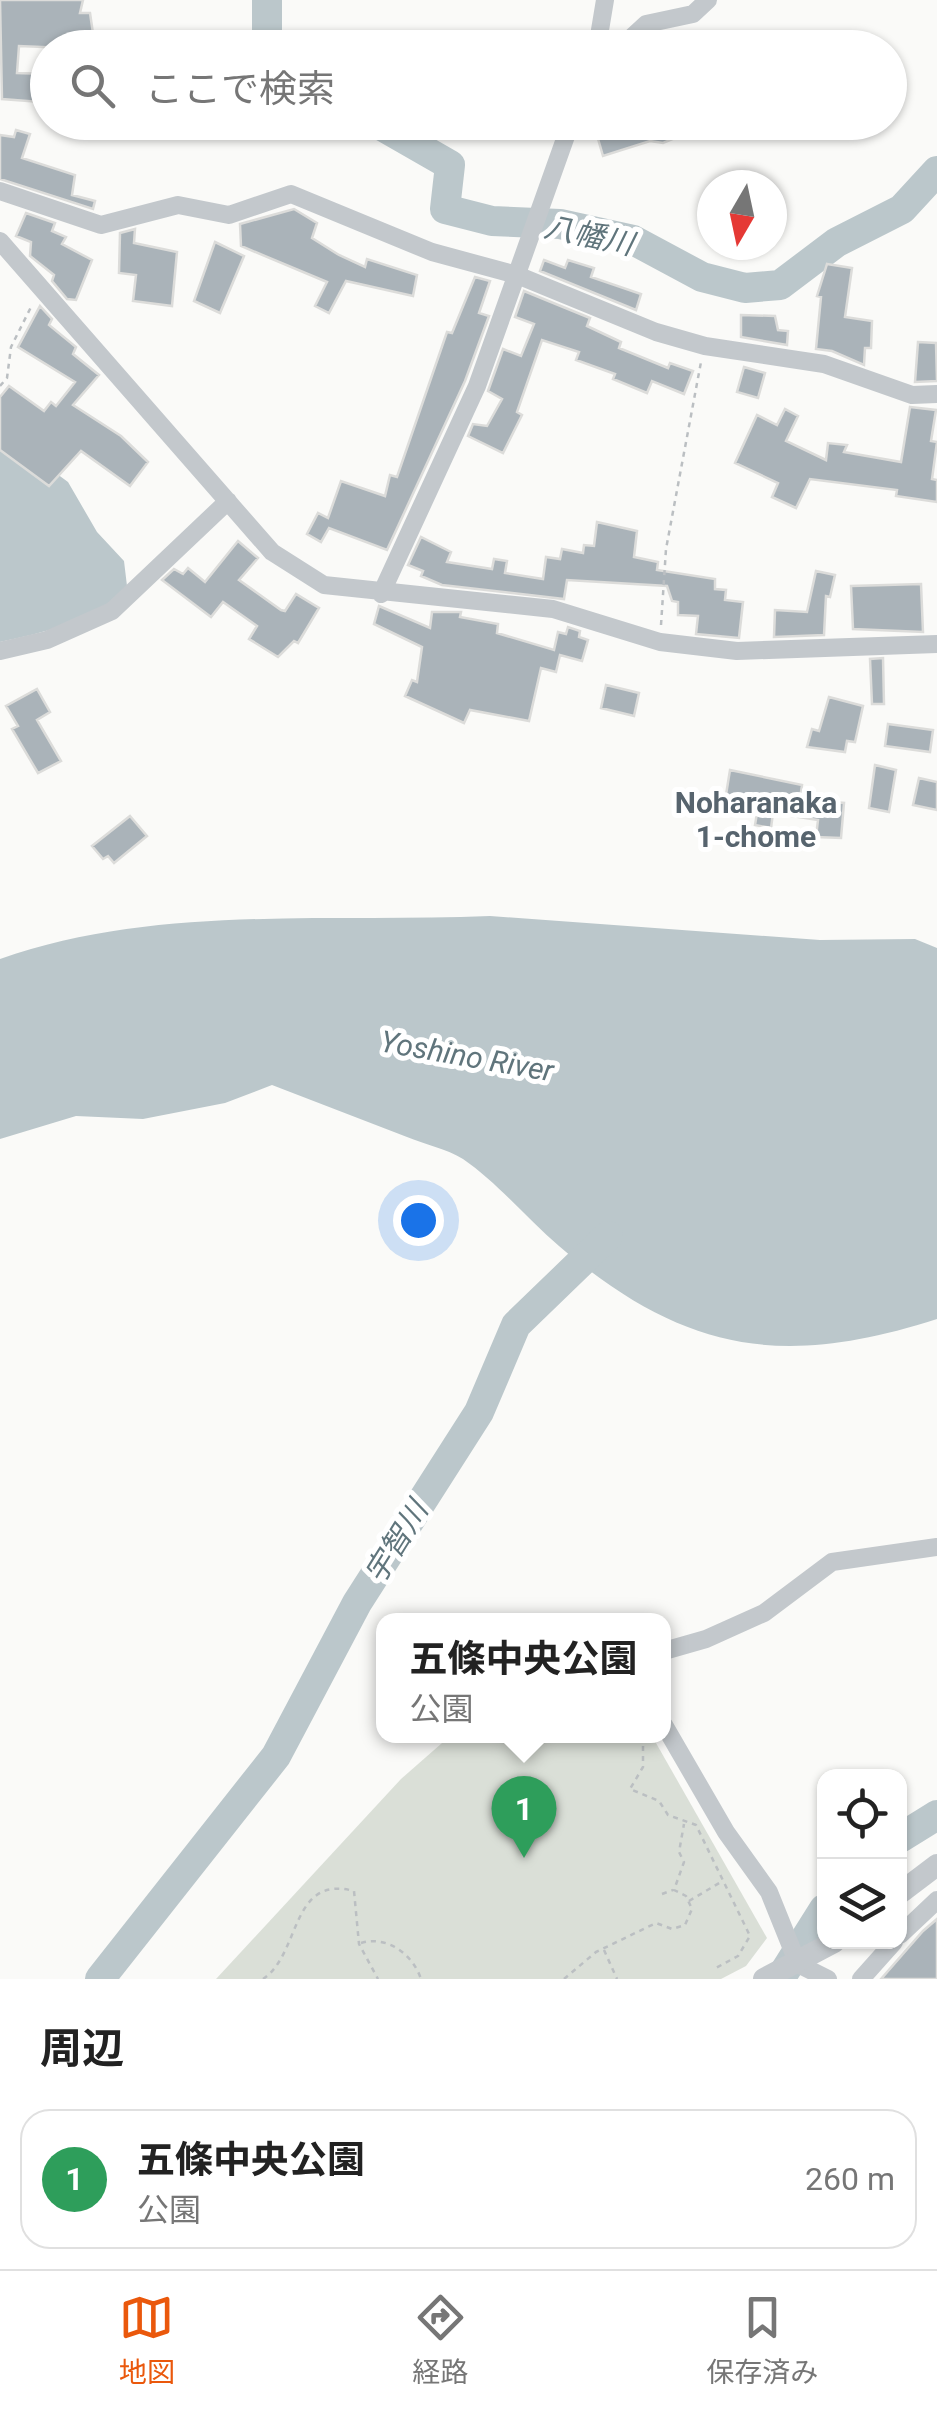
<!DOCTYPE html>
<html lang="ja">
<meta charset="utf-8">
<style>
:root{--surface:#fff;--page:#f2f2f2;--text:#222;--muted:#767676;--line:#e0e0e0;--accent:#ea580c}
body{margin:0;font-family:Roboto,"Noto Sans JP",sans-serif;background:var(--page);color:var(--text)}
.controls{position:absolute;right:30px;bottom:30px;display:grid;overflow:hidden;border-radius:20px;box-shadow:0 2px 8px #0004}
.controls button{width:90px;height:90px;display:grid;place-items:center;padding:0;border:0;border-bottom:2px solid var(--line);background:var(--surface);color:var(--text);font:50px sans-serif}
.compass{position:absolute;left:697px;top:170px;width:90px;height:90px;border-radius:50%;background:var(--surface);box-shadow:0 2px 8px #0004;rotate:189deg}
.you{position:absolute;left:418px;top:1220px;width:35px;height:35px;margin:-25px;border:8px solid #fff;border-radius:50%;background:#1a73e8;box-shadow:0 0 0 15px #1a73e833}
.badge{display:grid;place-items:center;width:65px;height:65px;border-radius:50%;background:var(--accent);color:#fff;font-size:32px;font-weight:700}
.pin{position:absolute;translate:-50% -82px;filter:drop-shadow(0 2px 5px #0008)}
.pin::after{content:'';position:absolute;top:52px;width:35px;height:30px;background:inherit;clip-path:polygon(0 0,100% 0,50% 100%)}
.popup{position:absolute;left:376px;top:1613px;width:295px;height:130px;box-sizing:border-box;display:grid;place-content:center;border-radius:20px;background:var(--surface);filter:drop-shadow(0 2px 8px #0005);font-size:32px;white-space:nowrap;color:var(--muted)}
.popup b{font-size:38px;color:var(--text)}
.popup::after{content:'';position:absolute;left:50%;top:100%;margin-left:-20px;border:20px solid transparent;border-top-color:var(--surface)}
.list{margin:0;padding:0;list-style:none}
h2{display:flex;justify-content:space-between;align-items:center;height:130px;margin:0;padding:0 40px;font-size:42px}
h2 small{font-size:32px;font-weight:400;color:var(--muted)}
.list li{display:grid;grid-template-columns:65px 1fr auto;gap:30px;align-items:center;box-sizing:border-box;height:140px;margin:0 20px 20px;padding:0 20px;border:2px solid var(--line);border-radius:30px}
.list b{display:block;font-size:38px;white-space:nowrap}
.list p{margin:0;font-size:32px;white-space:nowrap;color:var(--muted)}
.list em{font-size:32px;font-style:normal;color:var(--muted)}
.icon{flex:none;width:55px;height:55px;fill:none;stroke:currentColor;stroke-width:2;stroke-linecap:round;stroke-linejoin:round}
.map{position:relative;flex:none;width:937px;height:1979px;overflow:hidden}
.search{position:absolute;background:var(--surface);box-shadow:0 2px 8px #0004;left:30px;right:30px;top:30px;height:110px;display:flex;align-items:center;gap:25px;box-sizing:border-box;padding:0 35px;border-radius:55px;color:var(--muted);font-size:38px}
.sheet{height:290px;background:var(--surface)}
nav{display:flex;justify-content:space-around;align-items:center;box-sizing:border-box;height:140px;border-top:2px solid var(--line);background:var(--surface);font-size:28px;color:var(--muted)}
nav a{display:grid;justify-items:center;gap:5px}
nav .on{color:var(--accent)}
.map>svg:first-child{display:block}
.green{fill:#dadfd7}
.water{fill:#bbc7cb}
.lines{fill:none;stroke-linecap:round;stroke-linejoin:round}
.river{stroke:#bbc7cb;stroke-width:30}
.building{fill:#aab3b9;stroke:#dcdcda;stroke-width:2.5}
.path{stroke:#bbbfc2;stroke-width:2.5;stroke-dasharray:5 5;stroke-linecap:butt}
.minor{stroke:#c3c8cc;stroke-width:18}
.tertiary{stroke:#c3c8cc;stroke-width:22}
.labels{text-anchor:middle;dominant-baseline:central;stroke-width:10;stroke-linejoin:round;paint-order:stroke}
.water-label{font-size:30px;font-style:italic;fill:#60757c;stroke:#fff}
.neighbourhood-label{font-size:30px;font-weight:bold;fill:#57646e;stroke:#fff}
</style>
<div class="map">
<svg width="937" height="1979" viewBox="0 0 937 1979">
<rect width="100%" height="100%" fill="#fafaf8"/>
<!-- green -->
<path class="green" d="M450 1736H652L767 1938 746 1966 721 1979H216L401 1779Z"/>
<!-- water -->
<path class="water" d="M0 432 68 482 97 532 124 561 127 586C102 621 40 633 0 642Z
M490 916 820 940 915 939 937 948V1319C781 1369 684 1352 559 1246 527 1219 498 1183 463 1159 447 1149 424 1144 407 1137 362 1120 317 1102 272 1085L225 1103 143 1119 76 1116 0 1139V959C157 904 327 923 490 916Z"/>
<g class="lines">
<!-- river -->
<path class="river" d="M267 0V48
M375 122 450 165 445 209 492 221 560 224 633 240 702 277 745 288 780 285 837 242 902 209 937 171
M900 1838 937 1815
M100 1979 276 1756 357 1603 479 1412 516 1325 608 1236
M780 1979 824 1909"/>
</g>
<!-- building -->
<path class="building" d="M0 0H83L80 13H90L94 40 67 41 66 48 19 46 17 73 48 74V97H40V102L2 99Z
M603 122H707V125L663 143 650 141 603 156 594 125Z
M16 130 30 134 22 158 75 175 72 195 95 201 93 209 0 179V135L14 137Z
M294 209 317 223 312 238 339 255 365 267 367 259 417 275 413 296 346 281 329 313 315 306 327 282 241 246 240 224Z
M26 213 55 223 52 231 66 237 62 244 92 260 76 300 67 299 52 281 54 275 30 256 31 242 16 236Z
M135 229 134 243 177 252 172 306 133 301 136 275 119 273 120 233Z
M215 242 244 256 220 313 194 301Z
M544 260 565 268 568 260 594 268 591 277 641 294 636 310 540 271Z
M827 264 852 268 845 317 872 321 871 348H865L864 365 832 351 816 349 821 297 817 296Z
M475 277 490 281 479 313 489 316 465 381 387 550 329 528 321 542 307 534 318 513 328 518 341 481 385 496 390 475 397 477 447 332 452 333Z
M524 291 590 318 587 326 621 342 619 348 668 368 670 363 693 371 684 394 652 381 647 393 613 379 615 374 576 360 579 352 542 340 517 412 522 415 503 453 468 436 473 424 487 426 502 399 488 391 503 349 521 356 534 324 515 317Z
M40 306 52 319 49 325 76 347 73 354 99 375 73 405 121 436 148 462 130 486 81 451 49 486 0 450V397L9 386 44 411 51 402 56 406 75 382 18 347Z
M741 315 775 316 778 330 788 331 787 345 741 337Z
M918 342 936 343 937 381 915 382Z
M744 367 765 373 758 398 737 392Z
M910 407 936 410 931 441 937 442 932 479 937 480V502L896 496 897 490 810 479 796 508 772 497 778 483 735 463 757 415 777 425 785 409 798 416 786 441 826 460 828 443 847 445 844 452 901 462Z
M597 522 637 531 634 557 658 562 657 570 715 579V589L726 590 725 600 743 602 739 638 696 634 698 616 678 615V602L672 601 667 586 567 580 564 599 442 585 421 576 423 571 408 565 421 537 451 552 447 562 492 569 494 559 507 561 505 573 543 579 546 557 560 559 562 549 583 553 584 545 594 546Z
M238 541 258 558 239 580 281 610 285 611 296 594 319 608 298 643 294 641 278 657 249 639 257 626 223 602 211 617 162 580 174 569 183 574 188 568 205 582Z
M816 571 835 575 830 597 826 596 824 635 774 637 775 610 807 612Z
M921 584 923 632 853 629 851 586Z
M379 606 430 628 432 612H461L460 617 498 624 497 633 554 650 558 632 566 634 568 627 580 631 579 637 588 640 582 661 560 655 556 672 541 668 529 721 470 710 464 723 405 696 412 680 417 682 422 647 374 624Z
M883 658 884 704H872L870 659Z
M606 685 639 693 634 716 601 708Z
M37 689 50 712 37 720 61 761 38 773 12 729 18 726 6 706Z
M829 697 863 706 855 742 847 741 845 752 807 747 812 729 819 731Z
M888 724 933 730 930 752 885 746Z
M875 765 896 770 889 812 869 808Z
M730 770 802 785 800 799 844 803 841 838 816 837 818 820 773 813 771 828 755 825 758 807 725 801Z
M919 778 937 782V810L913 805Z
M130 816 147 836 114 863 108 856 103 859 92 846Z
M937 1919V1979H881L923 1931Z"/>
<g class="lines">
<!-- path -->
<path class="path" d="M0 386 7 378 11 347 32 305
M661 625 666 549 701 362
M643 1736V1767L630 1789 659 1801 668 1815 696 1825 750 1936 738 1956 714 1969
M662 1894 673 1890
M689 1901 721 1882
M361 1943C388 1935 413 1955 421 1979
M604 1950 617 1979
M263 1979C301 1954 290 1874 354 1891L359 1944 378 1979
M564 1979 596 1952 656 1923 672 1929 685 1925 692 1909 686 1896 674 1890 684 1862 679 1852 684 1824"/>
<!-- minor -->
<path class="minor" d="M597 48 605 0
M620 48 646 24 693 14 708 0
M0 191 101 225 178 205 229 215 291 194 432 252 517 275 656 332 705 346 824 364 912 395 937 394
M0 241 272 552 324 585 553 609 660 642 737 651 937 644
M381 594 477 386 571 122
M0 651 47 640 112 611 228 501
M664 1651 706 1639 764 1613 832 1562 937 1547
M664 1725 726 1832 769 1892 798 1964 828 1979
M900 1935 937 1900
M861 1979 894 1942"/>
<!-- tertiary -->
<path class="tertiary" d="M900 1893 937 1865
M764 1979 834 1942"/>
</g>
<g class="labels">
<!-- water labels -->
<g class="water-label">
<text transform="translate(589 235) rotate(12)">八幡川</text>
<text transform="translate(467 1056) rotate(10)">Yoshino River</text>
<text transform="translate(396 1542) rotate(-58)">宇智川</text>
</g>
<!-- neighbourhood labels -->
<g class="neighbourhood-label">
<text x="756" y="802">Noharanaka<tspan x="756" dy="34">1-chome</tspan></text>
</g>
</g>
</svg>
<div class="controls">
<button><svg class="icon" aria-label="locate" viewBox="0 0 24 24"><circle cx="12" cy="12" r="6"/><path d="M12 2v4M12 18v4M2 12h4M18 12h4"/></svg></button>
<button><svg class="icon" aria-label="layers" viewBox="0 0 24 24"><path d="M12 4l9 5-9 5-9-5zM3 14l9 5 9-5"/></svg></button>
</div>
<svg class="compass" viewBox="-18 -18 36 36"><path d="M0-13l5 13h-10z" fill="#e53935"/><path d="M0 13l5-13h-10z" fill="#767676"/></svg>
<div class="you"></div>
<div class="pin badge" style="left:524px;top:1858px;background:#2e9e5b">1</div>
<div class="popup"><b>五條中央公園</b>公園</div>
<div class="search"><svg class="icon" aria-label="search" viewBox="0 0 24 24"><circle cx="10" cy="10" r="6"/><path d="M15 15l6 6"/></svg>ここで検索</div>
</div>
<section class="sheet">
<h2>周辺<small></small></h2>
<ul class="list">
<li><span class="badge" style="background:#2e9e5b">1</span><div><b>五條中央公園</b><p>公園</p></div><em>260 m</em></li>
</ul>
</section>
<nav>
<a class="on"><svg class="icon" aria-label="map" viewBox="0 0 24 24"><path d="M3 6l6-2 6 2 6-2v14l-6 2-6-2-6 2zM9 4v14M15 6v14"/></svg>地図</a>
<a><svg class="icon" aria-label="directions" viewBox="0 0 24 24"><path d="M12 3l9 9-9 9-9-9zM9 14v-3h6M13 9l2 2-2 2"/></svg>経路</a>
<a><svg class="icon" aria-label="saved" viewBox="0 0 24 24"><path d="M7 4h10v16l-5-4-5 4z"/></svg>保存済み</a>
</nav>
